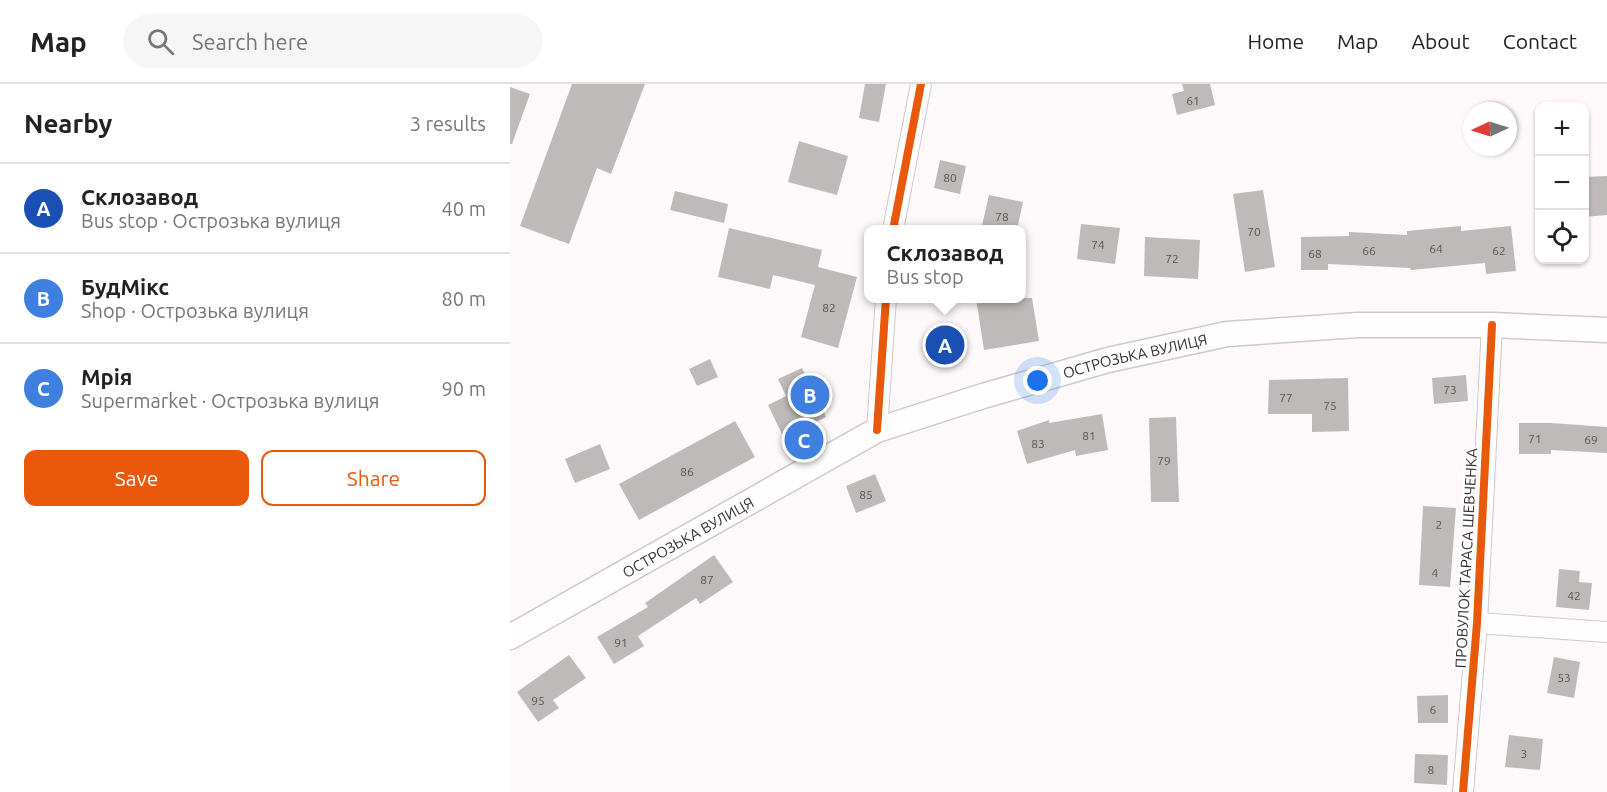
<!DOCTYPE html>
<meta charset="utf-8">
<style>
:root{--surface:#fff;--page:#f6f6f6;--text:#222;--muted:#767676;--line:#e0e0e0;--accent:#ea580c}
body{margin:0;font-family:Ubuntu,sans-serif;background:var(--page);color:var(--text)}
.controls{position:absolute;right:18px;top:18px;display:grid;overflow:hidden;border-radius:12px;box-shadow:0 2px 4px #0004}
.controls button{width:54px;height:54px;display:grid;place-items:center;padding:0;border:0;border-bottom:2px solid var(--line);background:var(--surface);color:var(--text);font:30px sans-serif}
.compass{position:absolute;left:953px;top:18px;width:54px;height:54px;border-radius:50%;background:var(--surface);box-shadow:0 2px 4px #0004;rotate:266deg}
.you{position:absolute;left:528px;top:297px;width:21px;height:21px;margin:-15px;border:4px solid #fff;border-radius:50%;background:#1a73e8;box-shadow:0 0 0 9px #1a73e833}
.badge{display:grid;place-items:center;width:39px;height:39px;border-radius:50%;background:var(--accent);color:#fff;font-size:20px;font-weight:700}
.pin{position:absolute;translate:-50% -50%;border:3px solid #fff;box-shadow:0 2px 6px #0006}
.popup{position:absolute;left:354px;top:141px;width:162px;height:78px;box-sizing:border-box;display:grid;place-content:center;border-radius:12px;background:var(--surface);filter:drop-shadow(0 2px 4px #0005);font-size:20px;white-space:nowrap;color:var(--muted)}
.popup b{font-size:22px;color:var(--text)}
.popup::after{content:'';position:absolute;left:50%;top:100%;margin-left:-12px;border:12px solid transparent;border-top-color:var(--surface)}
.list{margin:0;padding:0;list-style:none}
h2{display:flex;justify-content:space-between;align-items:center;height:78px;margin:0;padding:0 24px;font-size:26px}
h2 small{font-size:20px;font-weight:400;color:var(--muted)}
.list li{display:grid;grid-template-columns:39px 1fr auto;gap:18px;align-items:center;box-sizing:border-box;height:90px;padding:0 24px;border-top:2px solid var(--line)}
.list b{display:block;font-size:22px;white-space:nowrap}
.list p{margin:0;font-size:20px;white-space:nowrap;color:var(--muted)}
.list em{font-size:20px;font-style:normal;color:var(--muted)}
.actions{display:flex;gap:12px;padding:18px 24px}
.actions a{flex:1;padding:14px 0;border:2px solid var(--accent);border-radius:12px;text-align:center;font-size:21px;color:var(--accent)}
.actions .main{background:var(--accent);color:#fff}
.icon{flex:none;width:33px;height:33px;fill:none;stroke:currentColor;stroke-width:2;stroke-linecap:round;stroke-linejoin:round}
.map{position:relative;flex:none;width:1097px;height:708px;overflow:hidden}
header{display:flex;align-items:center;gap:36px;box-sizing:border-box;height:84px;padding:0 30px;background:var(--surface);border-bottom:2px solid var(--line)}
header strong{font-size:28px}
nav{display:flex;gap:33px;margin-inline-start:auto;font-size:21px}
.search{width:420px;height:54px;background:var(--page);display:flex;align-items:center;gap:15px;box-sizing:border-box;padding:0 21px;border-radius:33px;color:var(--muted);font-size:22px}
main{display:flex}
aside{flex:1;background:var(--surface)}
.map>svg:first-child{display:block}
.building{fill:#bfbaba}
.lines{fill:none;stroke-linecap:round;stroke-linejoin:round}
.minor-casing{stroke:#cdc9ca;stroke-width:22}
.major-casing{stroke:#cdc9ca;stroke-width:27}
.minor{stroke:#fffefe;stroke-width:20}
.major{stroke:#fffefe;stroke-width:24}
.cycleway-casing{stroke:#fff;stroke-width:11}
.cycleway{stroke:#e8590c;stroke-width:8}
.labels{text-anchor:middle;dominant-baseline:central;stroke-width:5;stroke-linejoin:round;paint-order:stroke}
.number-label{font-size:12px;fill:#585253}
.street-label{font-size:15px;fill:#353031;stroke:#fff}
</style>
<header>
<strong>Map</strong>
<div class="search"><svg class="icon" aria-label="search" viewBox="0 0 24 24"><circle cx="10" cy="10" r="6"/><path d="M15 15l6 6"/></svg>Search here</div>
<nav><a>Home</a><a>Map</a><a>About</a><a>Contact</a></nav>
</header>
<main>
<aside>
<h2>Nearby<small>3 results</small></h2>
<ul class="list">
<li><span class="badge" style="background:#1a4fb4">A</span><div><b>Склозавод</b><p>Bus stop · Острозька вулиця</p></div><em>40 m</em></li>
<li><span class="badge" style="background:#3f7fe0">B</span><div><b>БудМікс</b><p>Shop · Острозька вулиця</p></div><em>80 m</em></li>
<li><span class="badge" style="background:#3f7fe0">C</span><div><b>Мрія</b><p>Supermarket · Острозька вулиця</p></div><em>90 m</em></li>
</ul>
<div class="actions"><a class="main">Save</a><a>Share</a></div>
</aside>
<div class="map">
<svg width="1097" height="708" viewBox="0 0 1097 708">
<rect width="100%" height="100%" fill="#fdf9fa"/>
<!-- building -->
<path class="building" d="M62 0H135L101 90 87 84 59 160 10 142Z
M355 0H376L369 38 349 34Z
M672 0H700L705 21 667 31 662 10 674 7Z
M0 3 20 10 2 60H0Z
M289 57 338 72 327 111 278 98Z
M430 76 456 82 450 110 424 104Z
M1097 92V131L1074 133V93Z
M753 106 765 183 735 188 723 110Z
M165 107 218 120 214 139 160 126Z
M479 111 513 118 507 146H471Z
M571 140 610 144 605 180 567 175Z
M951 142V147L1001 142 1006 187 976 190 975 179 901 186 900 184 818 180V186H791V153L839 152V148L897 151V147Z
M219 144 312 166 308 183 347 193 328 264 291 253 305 201 263 191 260 205 208 193Z
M635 153 690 156 688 195 634 192Z
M466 214H522L529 257 474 266Z
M200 275 208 293 187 302 179 285Z
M292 284 316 333 292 345 300 362 282 371 258 321 276 312 268 295Z
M956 291 958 317 924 320 922 294Z
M838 294 839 347 802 348V330H758L759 296Z
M592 330 598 366 566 372 565 366 517 380 507 347 539 336V339Z
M666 333 669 418H641L639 334Z
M225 337 245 373 129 436 109 400Z
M1009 339H1041L1097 343V369L1041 366V370H1009Z
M90 360 100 385 65 399 55 375Z
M365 390 376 417 346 429 336 402Z
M913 422 946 424 940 503 909 501Z
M204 471 223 498 190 520 186 514 128 552 134 562 104 580 87 553 138 523 135 519Z
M1049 485 1070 487 1069 498 1082 499 1079 526 1046 523Z
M59 571 76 594 43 616 49 624 28 638 7 608Z
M1044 573 1070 578 1064 614 1037 609Z
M938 611V639H908L907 612Z
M999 651 1033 655 1030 686 995 683Z
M905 670 938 671 937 701 904 699Z"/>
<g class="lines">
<defs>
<path id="minor" d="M383 146 411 0
M367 346 376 214
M967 539 1097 548
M953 708 967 539 982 241"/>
<g id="major">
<path id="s1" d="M0 553 367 346 473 312 598 276 717 250 848 241H982L1097 246"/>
</g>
</defs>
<!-- minor casing -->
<use href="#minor" class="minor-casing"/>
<!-- major casing -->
<use href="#major" class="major-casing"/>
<!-- minor -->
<use href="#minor" class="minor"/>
<!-- major -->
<use href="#major" class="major"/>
<defs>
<path id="cycleway" d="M383 146 411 0
M367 346 376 214
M953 708 967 539 982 241"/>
</defs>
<!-- cycleway casing -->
<use href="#cycleway" class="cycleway-casing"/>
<!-- cycleway -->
<use href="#cycleway" class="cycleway"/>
</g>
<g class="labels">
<!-- number labels -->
<g class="number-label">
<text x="683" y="16">61</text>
<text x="440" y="93">80</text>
<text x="492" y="132">78</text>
<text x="744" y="147">70</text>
<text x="588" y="160">74</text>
<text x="926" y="164">64</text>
<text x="859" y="166">66</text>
<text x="989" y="166">62</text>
<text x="805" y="169">68</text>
<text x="662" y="174">72</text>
<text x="319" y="223">82</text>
<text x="940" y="305">73</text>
<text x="776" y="313">77</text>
<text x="820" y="321">75</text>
<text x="579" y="351">81</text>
<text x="1025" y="354">71</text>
<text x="1081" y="355">69</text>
<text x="528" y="359">83</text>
<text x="654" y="376">79</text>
<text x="177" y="387">86</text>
<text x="356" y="410">85</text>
<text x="929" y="440">2</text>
<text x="925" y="488">4</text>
<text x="197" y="495">87</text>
<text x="1064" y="511">42</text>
<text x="111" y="558">91</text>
<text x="1054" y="593">53</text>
<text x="28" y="616">95</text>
<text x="923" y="625">6</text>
<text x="1014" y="669">3</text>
<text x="921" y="685">8</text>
</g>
<!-- street labels -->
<g class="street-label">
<text stroke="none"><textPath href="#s1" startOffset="690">ОСТРОЗЬКА ВУЛИЦЯ</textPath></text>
<text stroke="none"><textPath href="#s1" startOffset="204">ОСТРОЗЬКА ВУЛИЦЯ</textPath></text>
<text transform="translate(956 474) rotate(-87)">ПРОВУЛОК ТАРАСА ШЕВЧЕНКА</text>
</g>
</g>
</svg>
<div class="controls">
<button>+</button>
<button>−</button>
<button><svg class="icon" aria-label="locate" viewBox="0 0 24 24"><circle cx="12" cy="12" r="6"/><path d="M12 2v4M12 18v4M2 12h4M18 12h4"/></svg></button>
</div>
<svg class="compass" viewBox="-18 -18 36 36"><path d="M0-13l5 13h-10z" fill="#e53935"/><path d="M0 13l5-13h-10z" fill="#767676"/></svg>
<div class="you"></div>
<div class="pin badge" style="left:435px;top:261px;background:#1a4fb4">A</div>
<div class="popup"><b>Склозавод</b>Bus stop</div>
<div class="pin badge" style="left:300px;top:311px;background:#3f7fe0">B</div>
<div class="pin badge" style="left:294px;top:356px;background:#3f7fe0">C</div>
</div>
</main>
